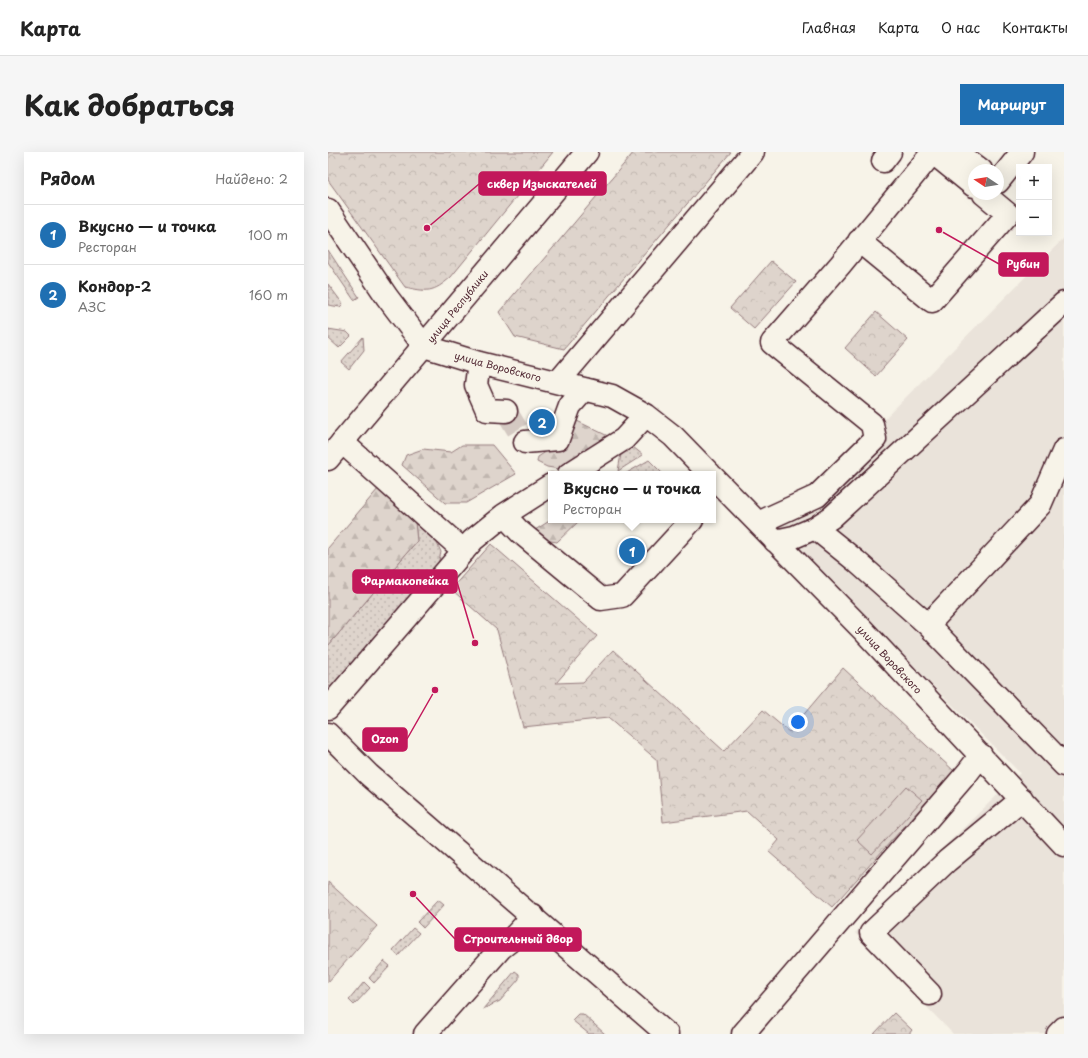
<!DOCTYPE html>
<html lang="ru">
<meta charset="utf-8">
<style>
:root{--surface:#fff;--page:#f6f6f6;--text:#222;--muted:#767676;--line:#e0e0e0;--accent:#1f6fb2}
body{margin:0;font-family:"Playpen Sans",sans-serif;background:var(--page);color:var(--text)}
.controls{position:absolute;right:12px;top:12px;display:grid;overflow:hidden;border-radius:0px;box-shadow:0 4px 16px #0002}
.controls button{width:36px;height:36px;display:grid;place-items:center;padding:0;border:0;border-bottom:1px solid var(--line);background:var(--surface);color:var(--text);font:20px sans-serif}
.compass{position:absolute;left:640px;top:12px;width:36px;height:36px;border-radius:50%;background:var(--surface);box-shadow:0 4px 16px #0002;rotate:282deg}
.you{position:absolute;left:470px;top:570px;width:14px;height:14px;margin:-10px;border:3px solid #fff;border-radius:50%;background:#1a73e8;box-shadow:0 0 0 6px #1a73e833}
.badge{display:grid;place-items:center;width:26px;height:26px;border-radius:50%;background:var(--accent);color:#fff;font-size:13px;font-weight:700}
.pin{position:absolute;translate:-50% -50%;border:2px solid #fff;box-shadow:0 1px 4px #0006}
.popup{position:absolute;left:220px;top:319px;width:168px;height:52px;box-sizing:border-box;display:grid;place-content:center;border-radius:0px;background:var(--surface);filter:drop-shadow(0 1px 3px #0005);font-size:13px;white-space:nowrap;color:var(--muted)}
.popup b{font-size:15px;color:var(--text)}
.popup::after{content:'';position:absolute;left:50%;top:100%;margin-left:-8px;border:8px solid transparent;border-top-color:var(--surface)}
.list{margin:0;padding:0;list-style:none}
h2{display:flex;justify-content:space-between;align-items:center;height:52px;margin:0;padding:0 16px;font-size:17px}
h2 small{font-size:13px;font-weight:400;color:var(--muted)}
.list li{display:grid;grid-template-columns:26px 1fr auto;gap:12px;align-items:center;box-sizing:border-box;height:60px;padding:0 16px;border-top:1px solid var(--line)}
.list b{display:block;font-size:15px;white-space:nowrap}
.list p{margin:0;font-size:13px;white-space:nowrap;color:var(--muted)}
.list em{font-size:13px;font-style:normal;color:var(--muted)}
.map{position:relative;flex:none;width:736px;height:882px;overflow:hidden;border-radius:0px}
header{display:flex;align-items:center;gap:24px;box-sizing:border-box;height:56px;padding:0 20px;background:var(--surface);border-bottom:1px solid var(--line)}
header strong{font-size:19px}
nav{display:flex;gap:22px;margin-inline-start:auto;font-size:14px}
.intro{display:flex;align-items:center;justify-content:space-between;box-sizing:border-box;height:96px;padding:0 24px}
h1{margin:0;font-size:28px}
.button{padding:10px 18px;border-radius:0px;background:var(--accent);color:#fff;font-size:14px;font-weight:700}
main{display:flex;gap:24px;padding:0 24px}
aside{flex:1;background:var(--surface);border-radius:0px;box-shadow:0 4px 16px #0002}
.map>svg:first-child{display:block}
.built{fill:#eae3da}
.grass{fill:url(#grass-dots);stroke:#947a7c}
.forest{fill:url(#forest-firs);stroke:#947a7c}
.park{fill:url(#park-crowns);stroke:#947a7c}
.pitch{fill:#ded4cc;stroke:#947a7c}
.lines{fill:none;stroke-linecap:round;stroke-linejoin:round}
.minor-tunnel{stroke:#d4c9c2;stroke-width:22;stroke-dasharray:22 11;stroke-linecap:butt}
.minor-casing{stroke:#4a1f2b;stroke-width:25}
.major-casing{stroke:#4a1f2b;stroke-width:25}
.minor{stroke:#f7f3e8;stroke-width:22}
.major{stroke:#f7f3e8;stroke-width:22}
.labels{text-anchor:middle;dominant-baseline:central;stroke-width:4;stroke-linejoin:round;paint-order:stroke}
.street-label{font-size:10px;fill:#4a1f2b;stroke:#f7f3e8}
.leader{fill:none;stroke:#c2185b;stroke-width:1.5}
.callout-dot{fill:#c2185b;stroke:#f7f3e8;stroke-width:1.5}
.callout{fill:#c2185b;stroke:#c2185b;stroke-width:1.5}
.callout-label{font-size:11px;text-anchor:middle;font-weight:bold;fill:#fff}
</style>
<header>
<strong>Карта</strong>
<nav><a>Главная</a><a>Карта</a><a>О нас</a><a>Контакты</a></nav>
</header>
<div class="intro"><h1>Как добраться</h1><a class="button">Маршрут</a></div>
<main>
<aside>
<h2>Рядом<small>Найдено: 2</small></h2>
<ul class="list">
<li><span class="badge">1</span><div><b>Вкусно — и точка</b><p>Ресторан</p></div><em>100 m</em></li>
<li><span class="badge">2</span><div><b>Кондор-2</b><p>АЗС</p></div><em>160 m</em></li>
</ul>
</aside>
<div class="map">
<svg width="736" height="882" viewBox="0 0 736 882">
<defs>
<pattern id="grass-dots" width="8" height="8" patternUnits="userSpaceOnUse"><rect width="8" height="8" fill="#ded4cc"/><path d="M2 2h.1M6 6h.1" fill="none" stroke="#c0b6af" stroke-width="1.8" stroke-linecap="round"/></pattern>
<pattern id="forest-firs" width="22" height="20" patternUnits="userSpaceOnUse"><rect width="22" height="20" fill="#ded4cc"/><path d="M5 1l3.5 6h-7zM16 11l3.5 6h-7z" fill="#c0b6af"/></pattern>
<pattern id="park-crowns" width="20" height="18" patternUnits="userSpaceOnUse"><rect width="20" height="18" fill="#ded4cc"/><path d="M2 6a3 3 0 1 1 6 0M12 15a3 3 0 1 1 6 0" fill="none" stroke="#c0b6af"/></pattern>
</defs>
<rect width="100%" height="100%" fill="#f7f3e8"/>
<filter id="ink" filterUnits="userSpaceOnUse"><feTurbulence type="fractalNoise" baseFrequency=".025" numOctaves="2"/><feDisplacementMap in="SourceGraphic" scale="8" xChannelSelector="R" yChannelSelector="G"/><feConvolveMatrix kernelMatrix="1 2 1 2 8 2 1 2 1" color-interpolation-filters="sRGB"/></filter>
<g filter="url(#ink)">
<!-- built -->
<path class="built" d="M736 86V882H625L527 781 692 621 448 376Z"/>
<!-- grass -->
<path class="grass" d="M0 98 31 145 26 148 0 110Z
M0 132 15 152 12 155 0 153Z
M0 177 19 180 23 184 11 196 0 186Z
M35 185 36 198 21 217 13 210Z
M305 295 315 303 290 319 293 302Z
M321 308 335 322H297Z
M87 370 109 391 113 400 110 413 0 541V494L89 389Z
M110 748 116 753 95 776 89 770Z
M85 776 91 781 70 804 65 798Z
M56 809 62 814 46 831 41 826Z
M187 819 191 822V827L172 849 155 857Z
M36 830 42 836 26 853 21 848Z
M250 862H255L277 882H261L244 868Z"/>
<!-- forest -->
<path class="forest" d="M247 268 284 286 231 317 219 315 209 310 210 305 231 291Z
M134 293H164L188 322 138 351H117L74 313 78 303 95 297 123 300Z
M50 337 87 370 89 389 0 494V396Z
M223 368H252L229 390 217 388 207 382V378Z"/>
<!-- park -->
<path class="park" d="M0 0H225L123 125C105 141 99 140 77 135L0 28Z
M306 0H403L236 197 187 185 171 160Z
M443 109 468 130 426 177 402 156Z
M548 160 580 188 548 224 517 196Z
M163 392 269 484 228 531 255 530 285 498 396 599 435 558 461 580 515 516 626 619 504 755 441 700 451 688 419 659 335 670 329 608 280 566 195 575 169 478 123 437Z
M0 730 49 774 0 830Z
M566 861 584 878 581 882H546Z"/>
<!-- pitch -->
<path class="pitch" d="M578 634 594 648 544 702 529 688Z"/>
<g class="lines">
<!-- minor-tunnel -->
<path class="minor-tunnel" d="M178 259 197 290"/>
<defs>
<path id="minor" d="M604 0 646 34
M629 0 653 18
M555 9 562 0
M670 30 694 0
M0 58 59 145 96 194 151 211 284 244 318 263 345 284 382 322
M531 89 604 149 680 62 656 42
M151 211 148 233 159 258 178 259
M230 230 425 0
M14 290 136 399
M197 290 230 287 242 254 257 237
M241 322 296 287 318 263
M385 325 534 477 736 693
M176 363 192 380 273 447 294 444 364 368
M430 371 489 344 547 287 544 272 444 191 512 113 605 0
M487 376 504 365 736 151
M447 389 466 385 487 376 528 409 600 473 736 613
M600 473 712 353 736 298
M0 556 145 388 176 363 223 333
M0 582 41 623 339 882
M602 842 543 781 619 709 694 647
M97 882 173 796 182 789 205 764
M415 882 640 620 653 603
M730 882 736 876"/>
<path id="major" d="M0 307 259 0"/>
</defs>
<!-- minor casing -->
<use href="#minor" class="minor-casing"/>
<!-- major casing -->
<use href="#major" class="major-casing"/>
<!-- minor -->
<use href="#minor" class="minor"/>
<!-- major -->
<use href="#major" class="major"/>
</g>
</g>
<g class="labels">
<!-- street labels -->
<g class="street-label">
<text transform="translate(129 154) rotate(-51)">улица Республики</text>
<text transform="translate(170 214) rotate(15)">улица Воровского</text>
<text transform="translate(562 507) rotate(47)">улица Воровского</text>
</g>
</g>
<!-- callouts -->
<path class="leader" d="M99 76L151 32M611 78L671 112M147 491L129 430M107 538L79 587M85 742L127 787"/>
<g class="callout-dot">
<circle cx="99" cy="76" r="4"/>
<circle cx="611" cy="78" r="4"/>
<circle cx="147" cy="491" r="4"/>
<circle cx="107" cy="538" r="4"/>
<circle cx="85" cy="742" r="4"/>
</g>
<g class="callout">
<rect x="151" y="20" width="127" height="23" rx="4"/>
<rect x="671" y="101" width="49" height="23" rx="4"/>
<rect x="25" y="418" width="104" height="23" rx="4"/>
<rect x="35" y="576" width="44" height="23" rx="4"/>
<rect x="127" y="776" width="126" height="23" rx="4"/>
</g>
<g class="callout-label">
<text x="214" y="36">сквер Изыскателей</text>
<text x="695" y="116">Рубин</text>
<text x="77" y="433">Фармакопейка</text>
<text x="57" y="591">Ozon</text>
<text x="190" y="791">Строительный двор</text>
</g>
</svg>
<div class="controls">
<button>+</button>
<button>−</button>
</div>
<svg class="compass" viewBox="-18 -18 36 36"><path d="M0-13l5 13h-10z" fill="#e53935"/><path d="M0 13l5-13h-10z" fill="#767676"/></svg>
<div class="you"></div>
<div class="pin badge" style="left:304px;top:399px">1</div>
<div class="popup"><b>Вкусно — и точка</b>Ресторан</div>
<div class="pin badge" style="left:214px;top:270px">2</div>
</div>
</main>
